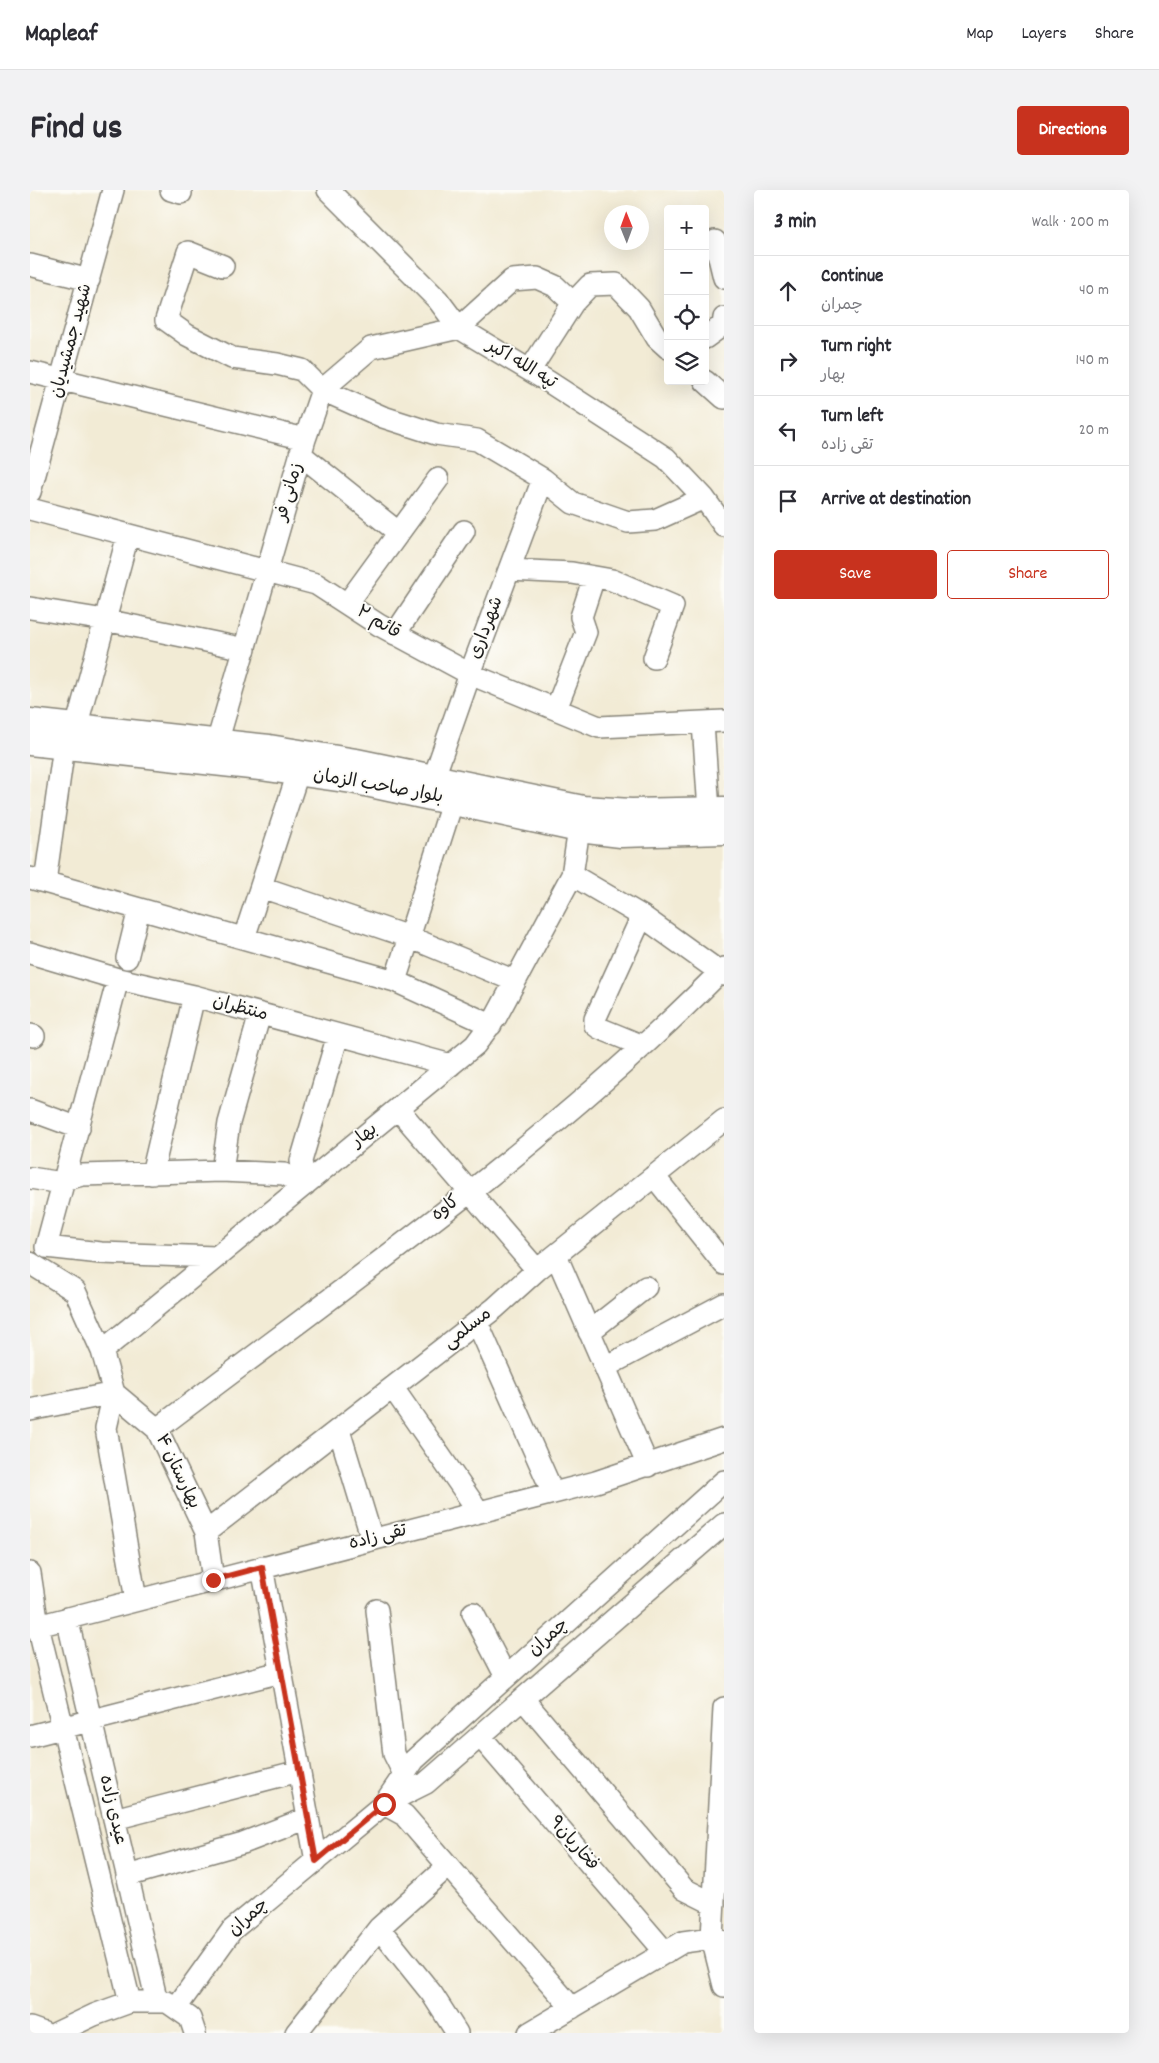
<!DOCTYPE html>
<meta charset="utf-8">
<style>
:root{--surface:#fff;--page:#f2f2f3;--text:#2b2b33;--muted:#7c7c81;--line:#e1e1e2;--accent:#c8321e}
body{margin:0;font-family:Dekko,"Playpen Sans Arabic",sans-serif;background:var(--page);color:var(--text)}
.controls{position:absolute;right:15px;top:15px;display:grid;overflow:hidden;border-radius:5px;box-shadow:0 5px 20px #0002}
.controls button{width:45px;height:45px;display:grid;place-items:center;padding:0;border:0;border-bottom:1px solid var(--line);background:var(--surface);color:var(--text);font:25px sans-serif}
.compass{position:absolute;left:574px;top:15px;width:45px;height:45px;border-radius:50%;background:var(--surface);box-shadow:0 5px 20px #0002;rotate:359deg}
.stop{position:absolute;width:15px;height:15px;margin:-11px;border:4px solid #c8321e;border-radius:50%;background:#fff}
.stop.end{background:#c8321e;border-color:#fff;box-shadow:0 1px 5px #0008}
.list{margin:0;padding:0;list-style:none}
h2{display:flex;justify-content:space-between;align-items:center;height:65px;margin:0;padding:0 20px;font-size:21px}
h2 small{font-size:16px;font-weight:400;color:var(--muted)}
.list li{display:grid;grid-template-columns:32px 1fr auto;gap:15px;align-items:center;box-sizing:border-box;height:70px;padding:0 20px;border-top:1px solid var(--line)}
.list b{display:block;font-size:19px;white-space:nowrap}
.list p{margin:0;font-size:16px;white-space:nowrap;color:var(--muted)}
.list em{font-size:16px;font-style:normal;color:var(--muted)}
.actions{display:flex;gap:10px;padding:15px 20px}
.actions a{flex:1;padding:11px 0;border:1px solid var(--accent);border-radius:5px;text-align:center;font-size:18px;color:var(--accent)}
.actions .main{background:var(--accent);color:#fff}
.icon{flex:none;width:28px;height:28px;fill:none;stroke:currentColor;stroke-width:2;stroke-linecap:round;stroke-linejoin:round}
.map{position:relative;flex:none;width:694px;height:1843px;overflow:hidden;border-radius:5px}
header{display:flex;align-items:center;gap:30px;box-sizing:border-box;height:70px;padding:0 25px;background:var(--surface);border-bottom:1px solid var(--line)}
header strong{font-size:24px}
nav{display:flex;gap:28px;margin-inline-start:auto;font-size:18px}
.intro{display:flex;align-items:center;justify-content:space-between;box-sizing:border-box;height:120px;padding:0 30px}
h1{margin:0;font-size:35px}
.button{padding:12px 22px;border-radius:5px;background:var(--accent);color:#fff;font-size:18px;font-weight:700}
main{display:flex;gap:30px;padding:0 30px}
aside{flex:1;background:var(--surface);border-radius:5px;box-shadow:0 5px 20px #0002}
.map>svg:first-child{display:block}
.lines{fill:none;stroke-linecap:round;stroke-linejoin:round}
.minor-casing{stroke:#878478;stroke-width:24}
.major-casing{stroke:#878478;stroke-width:29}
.minor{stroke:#fff;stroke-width:21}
.major{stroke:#fff;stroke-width:26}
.route{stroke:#c8321e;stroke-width:6}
.labels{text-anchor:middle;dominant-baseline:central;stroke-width:4;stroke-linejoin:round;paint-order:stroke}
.street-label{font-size:18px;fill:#1c1c1c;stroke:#fdfcf7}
</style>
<header>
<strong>Mapleaf</strong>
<nav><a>Map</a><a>Layers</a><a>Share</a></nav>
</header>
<div class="intro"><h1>Find us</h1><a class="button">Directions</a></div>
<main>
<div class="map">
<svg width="694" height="1843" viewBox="0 0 694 1843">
<rect width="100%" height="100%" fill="#fdfcf7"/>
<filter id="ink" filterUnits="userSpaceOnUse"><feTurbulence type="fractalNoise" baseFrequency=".02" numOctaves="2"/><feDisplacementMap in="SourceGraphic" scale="10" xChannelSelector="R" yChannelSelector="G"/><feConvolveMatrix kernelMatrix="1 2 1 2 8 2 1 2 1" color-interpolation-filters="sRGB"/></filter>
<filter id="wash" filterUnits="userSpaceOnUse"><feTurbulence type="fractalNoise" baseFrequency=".0096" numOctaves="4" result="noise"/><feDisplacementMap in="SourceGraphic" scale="20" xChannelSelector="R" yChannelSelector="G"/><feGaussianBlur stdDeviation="1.12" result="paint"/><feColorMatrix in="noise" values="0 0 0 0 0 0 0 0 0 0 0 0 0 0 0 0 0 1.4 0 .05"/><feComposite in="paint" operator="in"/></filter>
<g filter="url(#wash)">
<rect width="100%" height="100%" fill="#f2ebd5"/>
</g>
<g filter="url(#ink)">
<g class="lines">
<defs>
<path id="minor" d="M141 0 151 3
M298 0 408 110 429 138 519 192 636 268 674 308 694 336
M685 51 694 88
M0 75 59 90
M193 76 158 62 136 130 157 145 202 168 247 174 272 180 292 200 353 227 406 244 447 250 513 289 543 313 598 332 625 330 674 308
M675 148 693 135 694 128
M500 180 543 113 560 95 586 94 609 118 627 148 638 158
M0 182 275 249
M675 191 694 208
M270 264 369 343
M0 302 83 0
M0 319 286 394 349 435 440 484 569 537 694 531
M479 380 542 383 582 390 643 416 624 468
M317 414 408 289
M0 418 75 430 215 459
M365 444 434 341
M526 519 556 442 551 427 564 387
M673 533 679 621
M46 538 98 345
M187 553 275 249 292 200 341 158 429 138 482 90 507 88 525 96 543 113
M404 587 440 484 513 289
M549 639 542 685 612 726 694 785
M0 688 365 791 461 835
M15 692 34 556
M231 697 379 747 485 791
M612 726 565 829V835L569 838 613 856
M214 748 268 583
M0 763 88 789 164 806 421 875
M97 768 109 719
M88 789 16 1057 71 1063 186 1067
M365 791 423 610
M0 845 4 846
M368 919 507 1080
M0 920 49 938
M192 981 199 933 230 824
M122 984 164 806
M624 986 694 1074
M0 988 26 992 52 985 192 981 254 984 275 995
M275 995 271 971 308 845
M526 1065 618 1276
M0 1073 45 1101 72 1161 84 1203 127 1239 176 1342 183 1390
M447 1132 523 1303
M559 1142 616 1097
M72 1161 445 855 466 827 542 685
M575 1177 694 1114
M363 1198 449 1322
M84 1203 76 1238 106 1410
M0 1220 84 1203
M127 1239C319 1093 525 950 694 778
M309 1240 342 1349
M694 1291 384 1570 354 1614 396 1593 694 1334
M176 1342 465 1118 507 1080 694 930
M232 1377 286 1671
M0 1383 8 1436 100 1812
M347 1420 364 1564 374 1584
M443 1423 476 1487
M37 1428 127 1812
M0 1438 566 1292 694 1249
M493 1509 654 1699 684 1714
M694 1518 682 1748 694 1796
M0 1546 251 1482
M450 1546 636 1763
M84 1629 269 1581
M97 1686 213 1653 278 1628
M349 1738 402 1804 427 1843
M146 1818 202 1740 354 1614 374 1625 542 1818
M0 1838 14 1843
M26 1843 64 1825 100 1812H137L160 1828 165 1843
M266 1843 349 1738 418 1676
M499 1843 653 1752 682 1748 694 1752"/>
<path id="major" d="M0 532 239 558 326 572 553 619 601 622 694 620
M0 552 230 577 322 590 549 639 591 644 694 641"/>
</defs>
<!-- minor casing -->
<use href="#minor" class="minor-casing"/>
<!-- major casing -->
<use href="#major" class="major-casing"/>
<!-- minor -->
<use href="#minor" class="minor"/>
<!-- major -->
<use href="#major" class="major"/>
</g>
</g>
<g class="lines" filter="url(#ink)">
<!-- route -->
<path class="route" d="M183 1390 232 1377 286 1671 354 1614"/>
</g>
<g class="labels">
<!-- street labels -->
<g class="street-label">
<text transform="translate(42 151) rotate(-75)">شهید جمشیدیان</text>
<text transform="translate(491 175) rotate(31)">تپه الله اکبر</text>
<text transform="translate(260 302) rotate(-74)">زمانی فر</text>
<text transform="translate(348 433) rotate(31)">قائم ۲</text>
<text transform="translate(457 438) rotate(-69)">شهرداری</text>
<text transform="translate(348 597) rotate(10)">بلوار صاحب الزمان</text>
<text transform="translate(210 819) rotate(15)">منتظران</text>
<text transform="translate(335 946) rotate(-39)">بهار</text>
<text transform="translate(416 1019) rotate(-37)">کاوه</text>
<text transform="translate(438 1139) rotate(-38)">مسلمی</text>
<text transform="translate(147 1282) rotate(64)">بهارستان ۴</text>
<text transform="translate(348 1348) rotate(-14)">تقی زاده</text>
<text transform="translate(519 1448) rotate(-42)">چمران</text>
<text transform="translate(82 1620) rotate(77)">عیدی زاده</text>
<text transform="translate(543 1654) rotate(49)">فخاریان۹</text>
<text transform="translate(219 1728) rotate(-42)">چمران</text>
</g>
</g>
</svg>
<div class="controls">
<button>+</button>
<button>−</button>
<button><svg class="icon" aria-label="locate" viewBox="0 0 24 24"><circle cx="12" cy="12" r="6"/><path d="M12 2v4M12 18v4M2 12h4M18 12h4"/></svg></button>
<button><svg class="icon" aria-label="layers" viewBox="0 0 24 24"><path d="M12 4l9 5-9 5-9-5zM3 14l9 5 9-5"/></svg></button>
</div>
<svg class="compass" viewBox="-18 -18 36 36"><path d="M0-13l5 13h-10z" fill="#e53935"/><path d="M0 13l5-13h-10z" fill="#7c7c81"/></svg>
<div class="stop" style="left:354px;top:1614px"></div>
<div class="stop end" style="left:183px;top:1390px"></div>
</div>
<aside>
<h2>3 min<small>Walk · 200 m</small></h2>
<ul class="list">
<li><svg class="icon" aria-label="ahead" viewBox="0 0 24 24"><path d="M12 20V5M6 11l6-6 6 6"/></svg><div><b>Continue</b><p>چمران</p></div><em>40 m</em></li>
<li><svg class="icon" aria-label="right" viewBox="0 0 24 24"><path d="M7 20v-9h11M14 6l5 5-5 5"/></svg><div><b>Turn right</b><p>بهار</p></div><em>140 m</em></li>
<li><svg class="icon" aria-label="left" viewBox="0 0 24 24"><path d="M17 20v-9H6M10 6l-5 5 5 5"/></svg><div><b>Turn left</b><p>تقی زاده</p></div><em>20 m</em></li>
<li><svg class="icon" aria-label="arrive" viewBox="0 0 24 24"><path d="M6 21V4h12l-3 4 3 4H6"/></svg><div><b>Arrive at destination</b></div></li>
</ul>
<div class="actions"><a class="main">Save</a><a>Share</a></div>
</aside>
</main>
